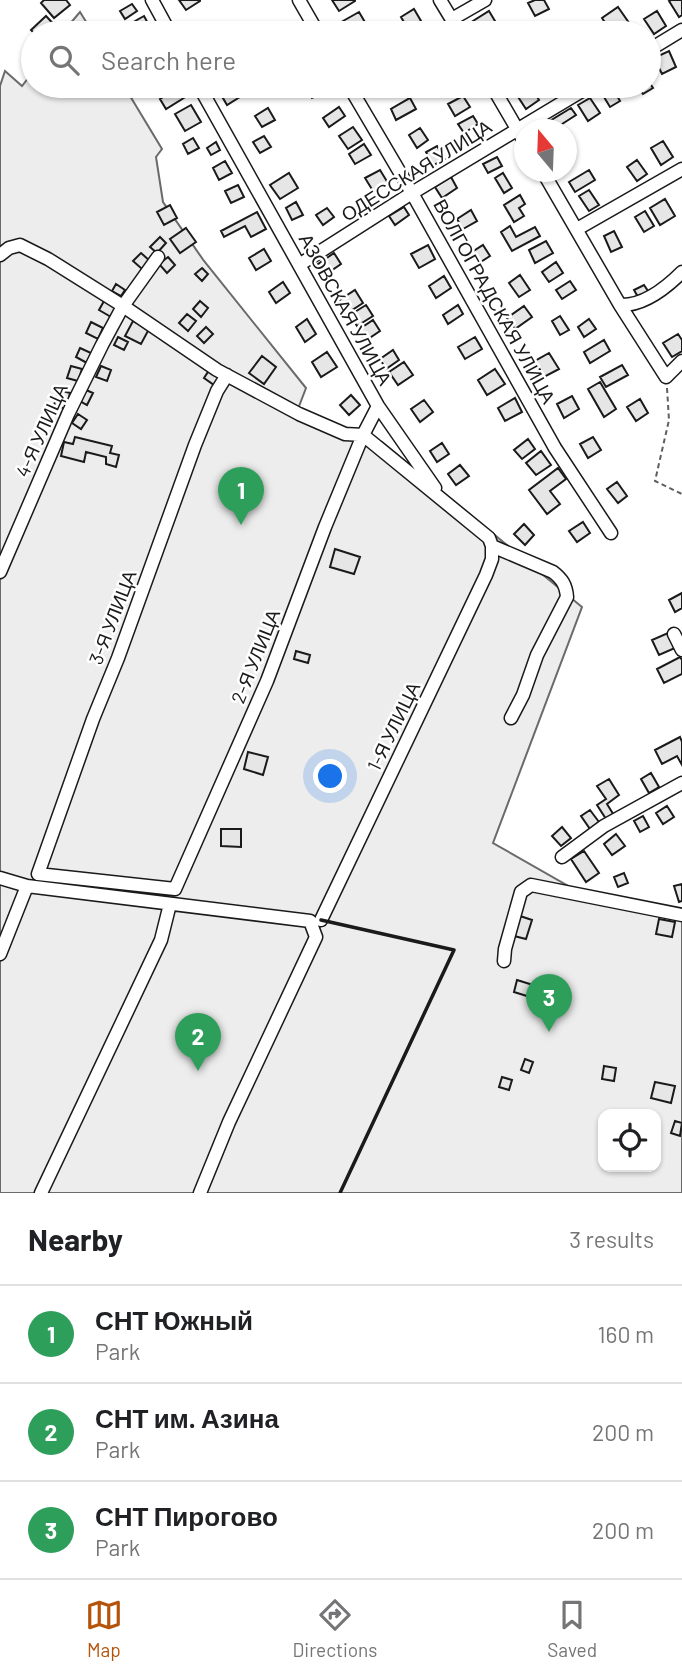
<!DOCTYPE html>
<meta charset="utf-8">
<style>
:root{--surface:#fff;--page:#f2f2f2;--text:#202124;--muted:#757577;--line:#e0e0e0;--accent:#b45309}
body{margin:0;font-family:Barlow,sans-serif;background:var(--page);color:var(--text)}
.controls{position:absolute;right:21px;bottom:21px;display:grid;overflow:hidden;border-radius:14px;box-shadow:0 2px 5px #0004}
.controls button{width:63px;height:63px;display:grid;place-items:center;padding:0;border:0;border-bottom:2px solid var(--line);background:var(--surface);color:var(--text);font:35px sans-serif}
.compass{position:absolute;left:514px;top:119px;width:63px;height:63px;border-radius:50%;background:var(--surface);box-shadow:0 2px 5px #0004;rotate:341deg}
.you{position:absolute;left:331px;top:777px;width:24px;height:24px;margin:-18px;border:5px solid #fff;border-radius:50%;background:#1a73e8;box-shadow:0 0 0 10px #1a73e833}
.badge{display:grid;place-items:center;width:46px;height:46px;border-radius:50%;background:var(--accent);color:#fff;font-size:23px;font-weight:700}
.pin{position:absolute;translate:-50% -58px;filter:drop-shadow(0 2px 4px #0008)}
.pin::after{content:'';position:absolute;top:37px;width:24px;height:21px;background:inherit;clip-path:polygon(0 0,100% 0,50% 100%)}
.list{margin:0;padding:0;list-style:none}
h2{display:flex;justify-content:space-between;align-items:center;height:91px;margin:0;padding:0 28px;font-size:30px}
h2 small{font-size:23px;font-weight:400;color:var(--muted)}
.list li{display:grid;grid-template-columns:46px 1fr auto;gap:21px;align-items:center;box-sizing:border-box;height:98px;padding:0 28px;border-top:2px solid var(--line)}
.list b{display:block;font-size:26px;white-space:nowrap}
.list p{margin:0;font-size:23px;white-space:nowrap;color:var(--muted)}
.list em{font-size:23px;font-style:normal;color:var(--muted)}
.icon{flex:none;width:38px;height:38px;fill:none;stroke:currentColor;stroke-width:2;stroke-linecap:round;stroke-linejoin:round}
.map{position:relative;flex:none;width:682px;height:1193px;overflow:hidden}
.search{position:absolute;background:var(--surface);box-shadow:0 2px 5px #0004;left:21px;right:21px;top:21px;height:77px;display:flex;align-items:center;gap:18px;box-sizing:border-box;padding:0 24px;border-radius:38px;color:var(--muted);font-size:26px}
.sheet{height:385px;background:var(--surface)}
nav{display:flex;justify-content:space-around;align-items:center;box-sizing:border-box;height:98px;border-top:2px solid var(--line);background:var(--surface);font-size:19px;color:var(--muted)}
nav a{display:grid;justify-items:center;gap:4px}
nav .on{color:var(--accent)}
.map>svg:first-child{display:block}
.built{fill:#ededed;stroke:#6a6a6a;stroke-width:2;fill-rule:evenodd}
.building{fill:#e6e6e6;stroke:#1a1a1a;stroke-width:2}
.lines{fill:none;stroke-linecap:round;stroke-linejoin:round}
.minor-casing{stroke:#1a1a1a;stroke-width:15}
.path{stroke:#5f5f5f;stroke-width:2;stroke-dasharray:5 3.5;stroke-linecap:butt}
.minor{stroke:#fff;stroke-width:12}
.wall{stroke:#1a1a1a;stroke-width:3.5}
.labels{text-anchor:middle;dominant-baseline:central;stroke-width:5;stroke-linejoin:round;paint-order:stroke}
.street-label{font-size:19px;fill:#1a1a1a;stroke:#fff}
</style>
<div class="map">
<svg width="682" height="1193" viewBox="0 0 682 1193">
<rect width="100%" height="100%" fill="#fff"/>
<!-- built -->
<path class="built" d="M80 12 93 33H62Z
M5 71 22 86 33 72V86H124L162 149 156 157 163 202 204 261 306 388 298 409 335 429 382 442 582 607 493 843 579 892 682 911V1193H0V86ZM603 1114H656V1167H603Z"/>
<!-- building -->
<path class="building" d="M44 0H66L70 5 54 18 41 3Z
M179 0H200V1L186 10Z
M332 0H355V1L339 11Z
M535 0H544L549 9 535 16 528 3Z
M671 0H682V15L679 17 669 1Z
M132 4 137 11 125 19 120 11Z
M618 7 634 30 629 33H612L602 18Z
M414 9 421 21 408 29 401 17Z
M489 11 501 31 497 33H481L473 21Z
M657 11 666 26 654 34 644 19Z
M359 12 366 24 350 33 343 21Z
M46 16 61 32 60 33H34L31 30Z
M144 16 150 27 139 33H133L128 25Z
M669 51 676 67 662 74 654 58Z
M649 82 653 88 643 94 638 86H649Z
M181 86 187 96 166 109 160 99Z
M216 86H249L251 90 227 105Z
M314 86H327L329 89 312 98 307 89Z
M511 86H535L532 88 539 100 526 109Z
M611 86 620 101 610 107 601 92Z
M463 96 470 107 455 116 448 104Z
M410 98 416 109 396 120 391 109Z
M590 98 600 113 588 121 578 105Z
M191 105 201 122 185 131 175 114Z
M339 107 345 116 329 127 323 118Z
M268 108 275 120 262 127 255 116Z
M571 108 576 115 559 126 561 130H535Z
M473 116 478 124 464 133 458 124Z
M353 127 362 140 348 149 339 136Z
M420 128 428 140 417 148 409 135Z
M264 136 271 147 260 153 253 142Z
M193 138 199 148 188 154 183 144Z
M663 141 673 157 661 165 651 148Z
M216 142 220 150 211 155 207 148Z
M364 144 371 155 355 164 349 154Z
M437 146 445 159 434 165 426 152Z
M497 157 502 166 488 173 483 164Z
M637 160 647 174 637 181 627 167Z
M225 161 232 173 219 180 213 168Z
M380 170 388 183 373 191 365 178Z
M589 170 595 180 575 192 569 182Z
M289 173 298 188 280 199 270 185Z
M503 173 512 188 504 193 495 178Z
M451 177 457 188 442 198 435 187Z
M238 185 244 197 231 203 225 191Z
M589 190 599 205 589 211 579 196Z
M520 195 525 204 519 208 524 216 514 222 504 205Z
M665 199 675 216 660 225 650 208Z
M296 202 303 215 292 220 286 208Z
M170 205 177 218 164 225 157 212Z
M404 207 409 215 395 225 389 216Z
M327 208 334 217 323 225 316 215Z
M471 210 477 221 463 229 457 219Z
M645 211 654 226 644 232 635 217Z
M257 212 266 229 251 237 245 226 224 237 221 231Z
M510 226 516 237 535 227 540 236 512 251 501 232Z
M186 228 196 242 180 253 170 239Z
M614 231 622 247 611 252 604 236Z
M160 237 166 243 157 253 150 247Z
M546 241 553 253 535 263 529 250Z
M428 245 435 259 419 268 411 254Z
M483 245 490 256 479 263 472 252Z
M264 249 271 261 256 270 249 258Z
M141 253 150 261 142 269 133 261Z
M334 253 341 264 325 275 318 264Z
M168 257 175 265 167 273 159 264Z
M556 262 563 273 549 282 542 272Z
M202 268 208 274 202 281 195 274Z
M520 275 530 290 519 297 509 283Z
M444 276 451 288 436 298 429 286Z
M570 281 576 290 562 299 556 290Z
M283 282 290 293 276 303 269 292Z
M116 284 125 290 121 296 112 291Z
M644 285 648 291 638 297 634 290Z
M355 290 363 303 346 314 338 301Z
M104 301 117 308 111 317 99 310Z
M200 301 208 308 201 317 193 309Z
M366 305 373 316 357 326 350 315Z
M458 305 463 314 448 324 443 315Z
M524 306 532 317 515 329 507 318Z
M187 314 196 321 188 331 179 323Z
M560 316 569 330 560 335 552 321Z
M307 319 316 334 305 342 296 327Z
M589 319 596 329 584 337 578 327Z
M373 320 380 331 365 341 358 330Z
M133 321 149 329 141 344 125 336Z
M91 322 103 328 98 339 86 333Z
M206 327 213 334 204 343 197 336Z
M678 334 682 340V351L672 357 663 343Z
M118 337 128 342 124 350 114 345Z
M475 337 482 349 465 359 458 347Z
M604 340 610 351 590 363 584 352Z
M80 348 91 353 87 363 76 357Z
M393 350 399 360 386 369 380 359Z
M327 352 337 367 321 377 312 362Z
M549 353 559 369 544 377 535 361Z
M262 356 276 367 264 384 249 373Z
M404 362 413 375 398 385 389 372Z
M622 365 628 375 606 387 600 377Z
M71 366 82 369 78 381 67 378Z
M101 366 111 370 107 381 96 377Z
M210 369 220 376 214 385 204 378Z
M495 369 505 384 487 395 478 380Z
M600 382 616 409 604 417 588 389Z
M59 390 70 393 66 409 54 405Z
M86 390 93 393 87 405 80 401Z
M351 395 360 405 349 415 340 405Z
M572 396 579 409 564 418 557 404Z
M515 398 522 412 505 421 498 408Z
M640 399 648 413 636 421 627 407Z
M424 400 433 412 420 422 411 409Z
M78 414 87 420 81 429 72 423Z
M75 437 112 446 110 453 119 455 116 467 106 464V457L86 452 84 462 61 456 64 442 73 444Z
M593 437 601 450 588 458 580 444Z
M528 439 535 449 522 459 514 450Z
M442 443 449 454 437 462 430 451Z
M541 451 551 465 536 475 526 463Z
M460 465 469 476 456 485 448 474Z
M558 468 566 479 550 491 560 504 547 514 529 490Z
M617 482 627 496 618 503 607 489Z
M583 522 590 533 577 542 569 531Z
M524 524 534 535 525 545 514 534Z
M335 549 360 557 354 574 330 567Z
M682 593V608L675 612 669 600Z
M668 633 675 648 659 655 652 640Z
M296 651 310 655 308 663 294 659Z
M680 657 682 660V674L664 683 657 669Z
M680 737 682 742V765L677 756 662 764 655 750Z
M248 752 268 757 263 775 244 769Z
M651 773 659 787 649 793 641 779Z
M609 779 619 795 607 804 615 817 608 822 597 805 606 799 597 786Z
M667 806 674 817 663 824 656 813Z
M590 810 599 822 590 829 581 816Z
M643 816 649 827 640 832 634 821Z
M562 827 571 838 561 846 552 836Z
M221 829H241V847L221 846Z
M616 834 625 846 612 855 604 844Z
M584 851 599 873 586 882 571 859Z
M624 873 628 883 618 887 614 877Z
M682 884V901L679 902 674 886Z
M520 916 532 920 526 939 514 936Z
M659 919 675 922 672 937 656 934Z
M517 980 533 985 530 997 514 992Z
M525 1059 533 1062 529 1073 521 1070Z
M604 1066 616 1068 614 1081 602 1079Z
M502 1077 512 1080 509 1090 499 1087Z
M655 1082 675 1086 671 1103 651 1098Z
M675 1121 682 1123 680 1136 671 1133Z"/>
<g class="lines">
<defs>
<path id="minor" d="M152 0 170 33
M299 0 318 33
M440 0 460 33
M452 19 485 0
M649 50 682 30
M199 86 378 406 435 488
M349 86 412 193 555 448 611 533
M492 86 524 141
M543 172 620 305 666 377 682 361
M577 229 682 169
M0 255 9 248 20 245 48 259 123 306 217 370 299 414 345 434 363 435 489 538 492 546 553 572C562 579 566 585 567 597L537 655 523 695 511 718
M299 265 412 193 590 86
M620 305C644 306 666 288 682 272
M227 375 217 391 195 445 118 658 93 719 38 874 175 889 267 681 325 527 363 435 378 406
M0 572 68 414 102 345 123 306 158 257
M674 634 682 650
M562 857 604 826 682 783
M0 878 27 886 310 921 316 937 229 1122 200 1193
M321 920 486 575 492 559V546
M0 954 27 886
M504 961 505 949 521 892 531 885 682 915
M41 1193 161 940 170 904"/>
</defs>
<!-- minor casing -->
<use href="#minor" class="minor-casing"/>
<!-- path -->
<path class="path" d="M667 388 669 420 655 481 682 494"/>
<!-- minor -->
<use href="#minor" class="minor"/>
<!-- wall -->
<path class="wall" d="M321 920 454 950 340 1193"/>
</g>
<g class="labels">
<!-- street labels -->
<g class="street-label">
<text transform="translate(416 170) rotate(-32)">ОДЕССКАЯ УЛИЦА</text>
<text transform="translate(495 301) rotate(61)">ВОЛГОГРАДСКАЯ УЛИЦА</text>
<text transform="translate(346 309) rotate(61)">АЗОВСКАЯ УЛИЦА</text>
<text transform="translate(41 430) rotate(-66)">4-Я УЛИЦА</text>
<text transform="translate(112 617) rotate(-69)">3-Я УЛИЦА</text>
<text transform="translate(255 656) rotate(-68)">2-Я УЛИЦА</text>
<text transform="translate(393 726) rotate(-64)">1-Я УЛИЦА</text>
</g>
</g>
</svg>
<div class="controls">
<button><svg class="icon" aria-label="locate" viewBox="0 0 24 24"><circle cx="12" cy="12" r="6"/><path d="M12 2v4M12 18v4M2 12h4M18 12h4"/></svg></button>
</div>
<svg class="compass" viewBox="-18 -18 36 36"><path d="M0-13l5 13h-10z" fill="#e53935"/><path d="M0 13l5-13h-10z" fill="#757577"/></svg>
<div class="you"></div>
<div class="pin badge" style="left:241px;top:525px;background:#2e9e5b">1</div>
<div class="pin badge" style="left:198px;top:1071px;background:#2e9e5b">2</div>
<div class="pin badge" style="left:549px;top:1032px;background:#2e9e5b">3</div>
<div class="search"><svg class="icon" aria-label="search" viewBox="0 0 24 24"><circle cx="10" cy="10" r="6"/><path d="M15 15l6 6"/></svg>Search here</div>
</div>
<section class="sheet">
<h2>Nearby<small>3 results</small></h2>
<ul class="list">
<li><span class="badge" style="background:#2e9e5b">1</span><div><b>СНТ Южный</b><p>Park</p></div><em>160 m</em></li>
<li><span class="badge" style="background:#2e9e5b">2</span><div><b>СНТ им. Азина</b><p>Park</p></div><em>200 m</em></li>
<li><span class="badge" style="background:#2e9e5b">3</span><div><b>СНТ Пирогово</b><p>Park</p></div><em>200 m</em></li>
</ul>
</section>
<nav>
<a class="on"><svg class="icon" aria-label="map" viewBox="0 0 24 24"><path d="M3 6l6-2 6 2 6-2v14l-6 2-6-2-6 2zM9 4v14M15 6v14"/></svg>Map</a>
<a><svg class="icon" aria-label="directions" viewBox="0 0 24 24"><path d="M12 3l9 9-9 9-9-9zM9 14v-3h6M13 9l2 2-2 2"/></svg>Directions</a>
<a><svg class="icon" aria-label="saved" viewBox="0 0 24 24"><path d="M7 4h10v16l-5-4-5 4z"/></svg>Saved</a>
</nav>
